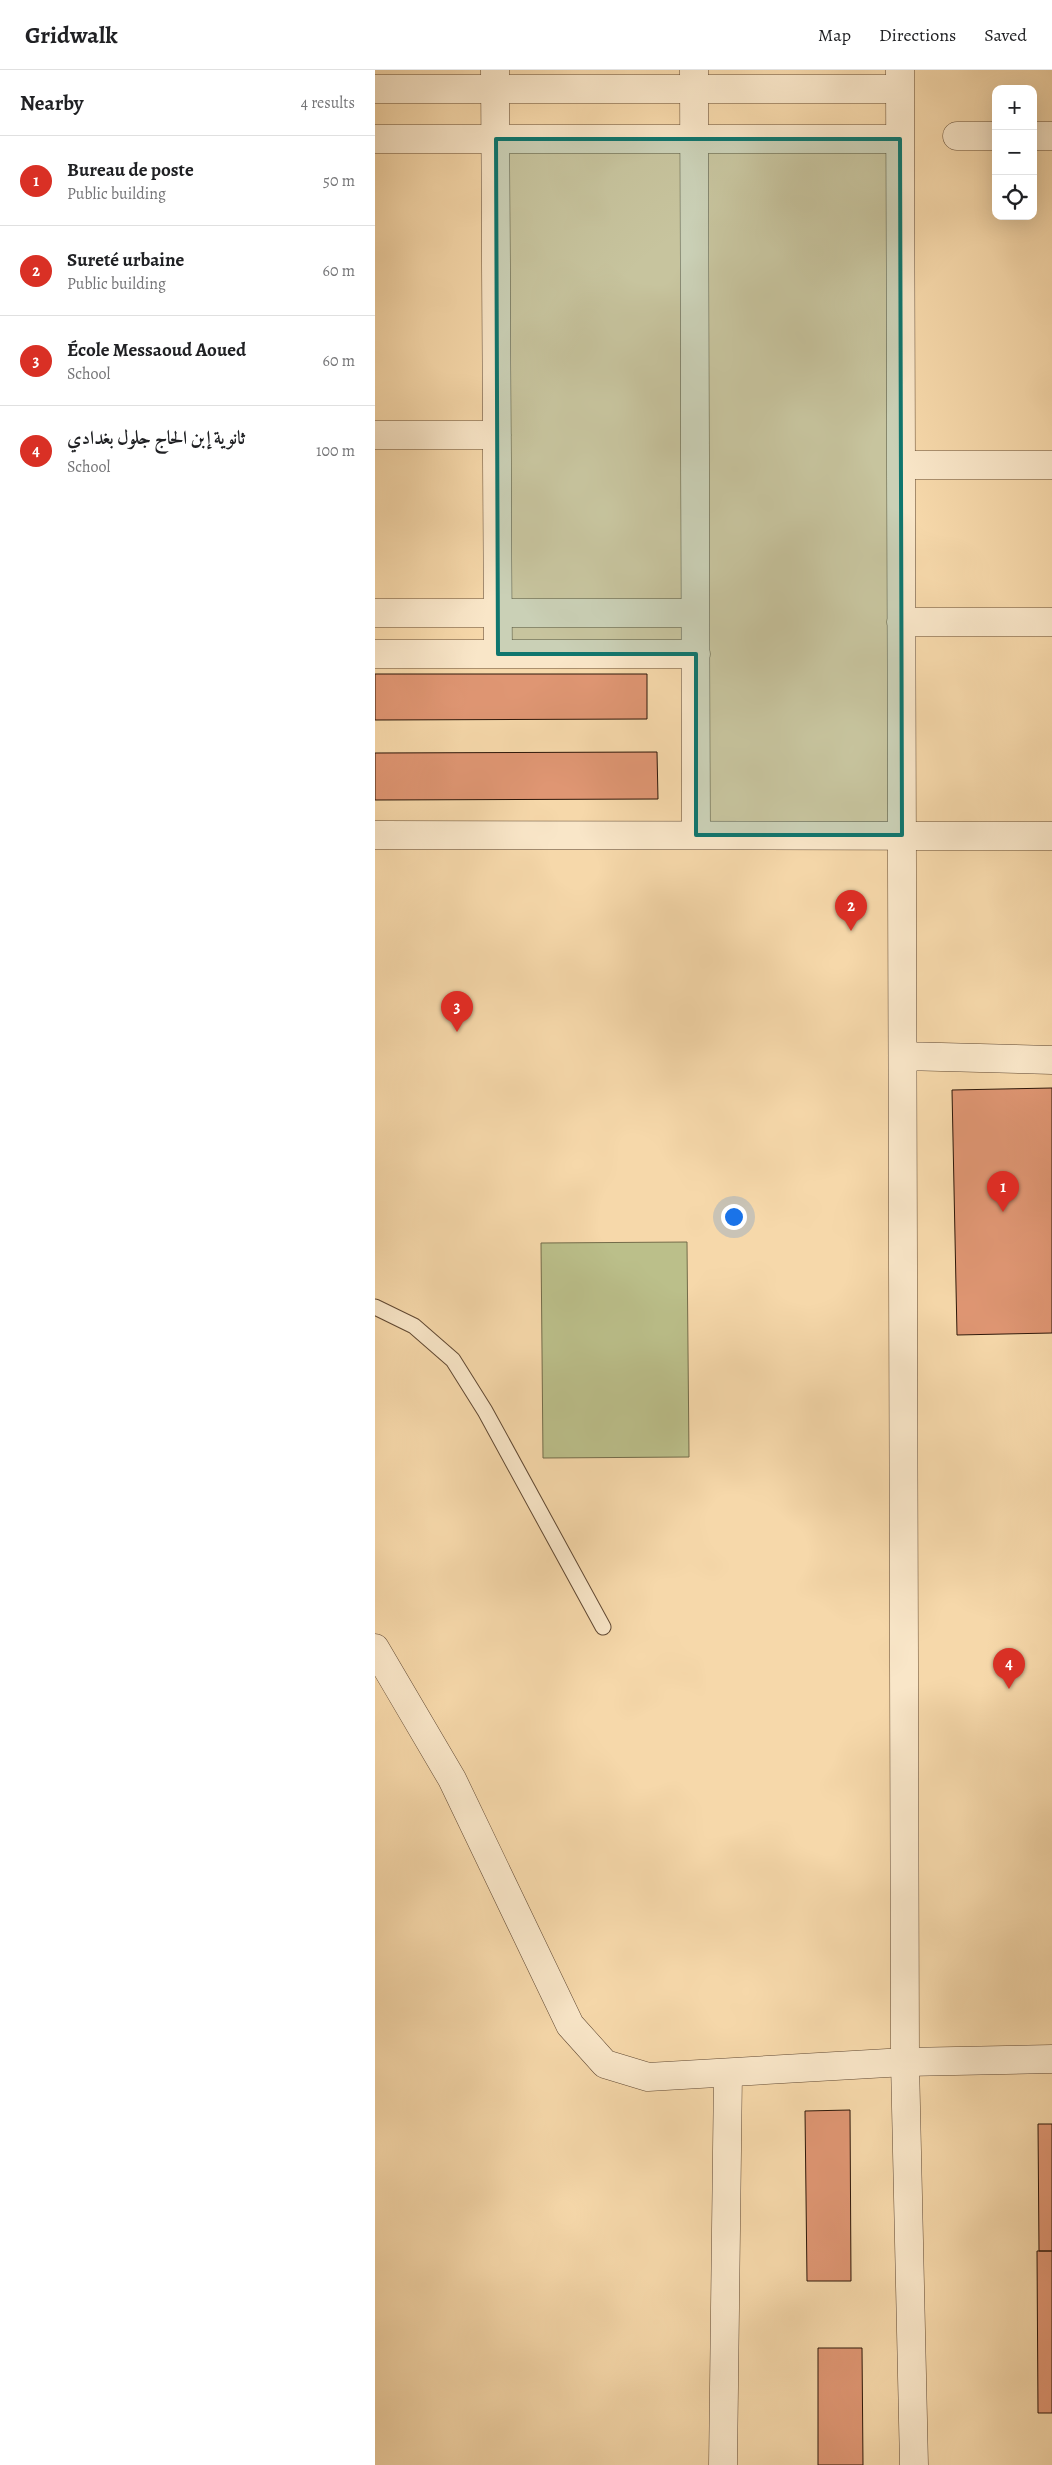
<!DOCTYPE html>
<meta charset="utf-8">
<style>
:root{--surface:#fff;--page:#f6f6f6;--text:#202124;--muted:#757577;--line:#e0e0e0;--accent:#d93025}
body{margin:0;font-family:Alegreya,Amiri,serif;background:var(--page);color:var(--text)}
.controls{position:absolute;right:15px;top:15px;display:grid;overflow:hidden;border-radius:10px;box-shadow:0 5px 20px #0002}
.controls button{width:45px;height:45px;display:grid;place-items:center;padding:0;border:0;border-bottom:1px solid var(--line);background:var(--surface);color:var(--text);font:25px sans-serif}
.you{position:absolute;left:358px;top:1146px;width:18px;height:18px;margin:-12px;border:4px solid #fff;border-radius:50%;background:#1a73e8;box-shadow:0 0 0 8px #1a73e833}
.badge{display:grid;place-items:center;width:32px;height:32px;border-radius:50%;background:var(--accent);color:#fff;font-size:16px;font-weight:700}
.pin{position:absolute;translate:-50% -41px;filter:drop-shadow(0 1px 2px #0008)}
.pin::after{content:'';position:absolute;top:26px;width:18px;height:15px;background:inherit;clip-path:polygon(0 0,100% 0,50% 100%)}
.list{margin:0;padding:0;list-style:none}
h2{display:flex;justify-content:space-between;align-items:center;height:65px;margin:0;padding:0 20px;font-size:21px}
h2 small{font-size:16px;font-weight:400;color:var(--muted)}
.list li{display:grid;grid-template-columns:32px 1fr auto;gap:15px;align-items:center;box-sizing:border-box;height:90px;padding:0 20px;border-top:1px solid var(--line)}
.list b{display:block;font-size:19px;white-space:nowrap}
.list p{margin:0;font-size:16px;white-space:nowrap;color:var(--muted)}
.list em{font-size:16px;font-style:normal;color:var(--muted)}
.icon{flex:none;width:28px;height:28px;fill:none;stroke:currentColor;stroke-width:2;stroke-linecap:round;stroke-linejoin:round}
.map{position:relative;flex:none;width:677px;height:2395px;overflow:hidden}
header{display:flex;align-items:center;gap:30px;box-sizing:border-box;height:70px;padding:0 25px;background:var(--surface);border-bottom:1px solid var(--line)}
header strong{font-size:24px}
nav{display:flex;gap:28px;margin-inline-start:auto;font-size:18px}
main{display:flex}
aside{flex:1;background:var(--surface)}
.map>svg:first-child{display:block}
.green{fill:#bbbf8a;stroke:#746c4a}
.building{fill:#df9673;stroke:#2e180a}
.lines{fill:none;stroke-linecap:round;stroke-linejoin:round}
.service-casing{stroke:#604832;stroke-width:17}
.minor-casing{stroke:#604832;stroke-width:29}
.tertiary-casing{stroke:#604832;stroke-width:29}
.service{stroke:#f9e6c8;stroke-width:15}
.minor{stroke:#f9e6c8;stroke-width:28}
.tertiary{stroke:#f9e6c8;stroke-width:28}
.marked{fill:#0f766e;fill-opacity:0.2;stroke:#0f766e;stroke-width:4;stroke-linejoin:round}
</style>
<header>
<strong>Gridwalk</strong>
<nav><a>Map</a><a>Directions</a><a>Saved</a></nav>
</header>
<main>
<aside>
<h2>Nearby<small>4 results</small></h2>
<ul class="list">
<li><span class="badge">1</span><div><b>Bureau de poste</b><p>Public building</p></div><em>50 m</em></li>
<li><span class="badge">2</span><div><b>Sureté urbaine</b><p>Public building</p></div><em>60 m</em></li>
<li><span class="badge">3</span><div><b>École Messaoud Aoued</b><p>School</p></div><em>60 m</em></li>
<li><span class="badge">4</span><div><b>ثانوية إبن الحاج جلول بغدادي</b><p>School</p></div><em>100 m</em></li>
</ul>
</aside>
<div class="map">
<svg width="677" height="2395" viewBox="0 0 677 2395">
<rect width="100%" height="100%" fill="#f6d8aa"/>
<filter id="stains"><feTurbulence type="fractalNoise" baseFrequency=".004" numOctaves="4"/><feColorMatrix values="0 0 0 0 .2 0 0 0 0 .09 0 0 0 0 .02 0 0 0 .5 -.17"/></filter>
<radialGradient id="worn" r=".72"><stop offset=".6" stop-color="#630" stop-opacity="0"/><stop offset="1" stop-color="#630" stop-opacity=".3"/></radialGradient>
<!-- green -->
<path class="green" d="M312 1172 314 1387 168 1388 166 1173Z"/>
<!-- building -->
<path class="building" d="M0 604H272V649L0 650Z
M282 682 283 729 0 730V683Z
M677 1018V1263L582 1265 577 1020Z
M475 2040 476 2211H432L430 2041Z
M663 2054H677V2181H664Z
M662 2181H677V2343H663Z
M443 2278H487L488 2395H443Z"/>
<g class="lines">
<defs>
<path id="service" d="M0 1237 39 1256 78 1290 110 1341 228 1557"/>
<path id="minor" d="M120 0 123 584
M319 0 321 765
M525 0 530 1992 539 2395
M0 19H525
M582 66H621
M658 66H677
M0 69H525
M0 365H122
M526 395H677
M0 543H320
M526 552H677
M0 584H321
M0 765 677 766
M528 986 677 990
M348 2395 353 2003"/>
<path id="tertiary" d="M0 1578 77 1709 195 1955 230 1994 273 2007 530 1992 677 1989"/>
</defs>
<!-- service casing -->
<use href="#service" class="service-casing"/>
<!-- minor casing -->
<use href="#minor" class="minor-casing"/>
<!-- tertiary casing -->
<use href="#tertiary" class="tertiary-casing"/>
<!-- service -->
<use href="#service" class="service"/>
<!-- minor -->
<use href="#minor" class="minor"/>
<!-- tertiary -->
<use href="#tertiary" class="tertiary"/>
</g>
<!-- marked area -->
<path class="marked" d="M121 69H525L527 765H321V584H123Z"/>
<rect width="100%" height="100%" filter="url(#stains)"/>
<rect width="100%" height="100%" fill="url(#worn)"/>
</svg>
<div class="controls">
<button>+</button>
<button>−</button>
<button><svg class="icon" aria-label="locate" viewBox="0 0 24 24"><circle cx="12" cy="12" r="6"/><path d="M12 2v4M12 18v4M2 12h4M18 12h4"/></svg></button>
</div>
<div class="you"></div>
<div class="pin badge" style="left:628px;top:1142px">1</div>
<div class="pin badge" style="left:476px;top:861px">2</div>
<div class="pin badge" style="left:82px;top:962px">3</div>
<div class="pin badge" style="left:634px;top:1619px">4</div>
</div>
</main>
